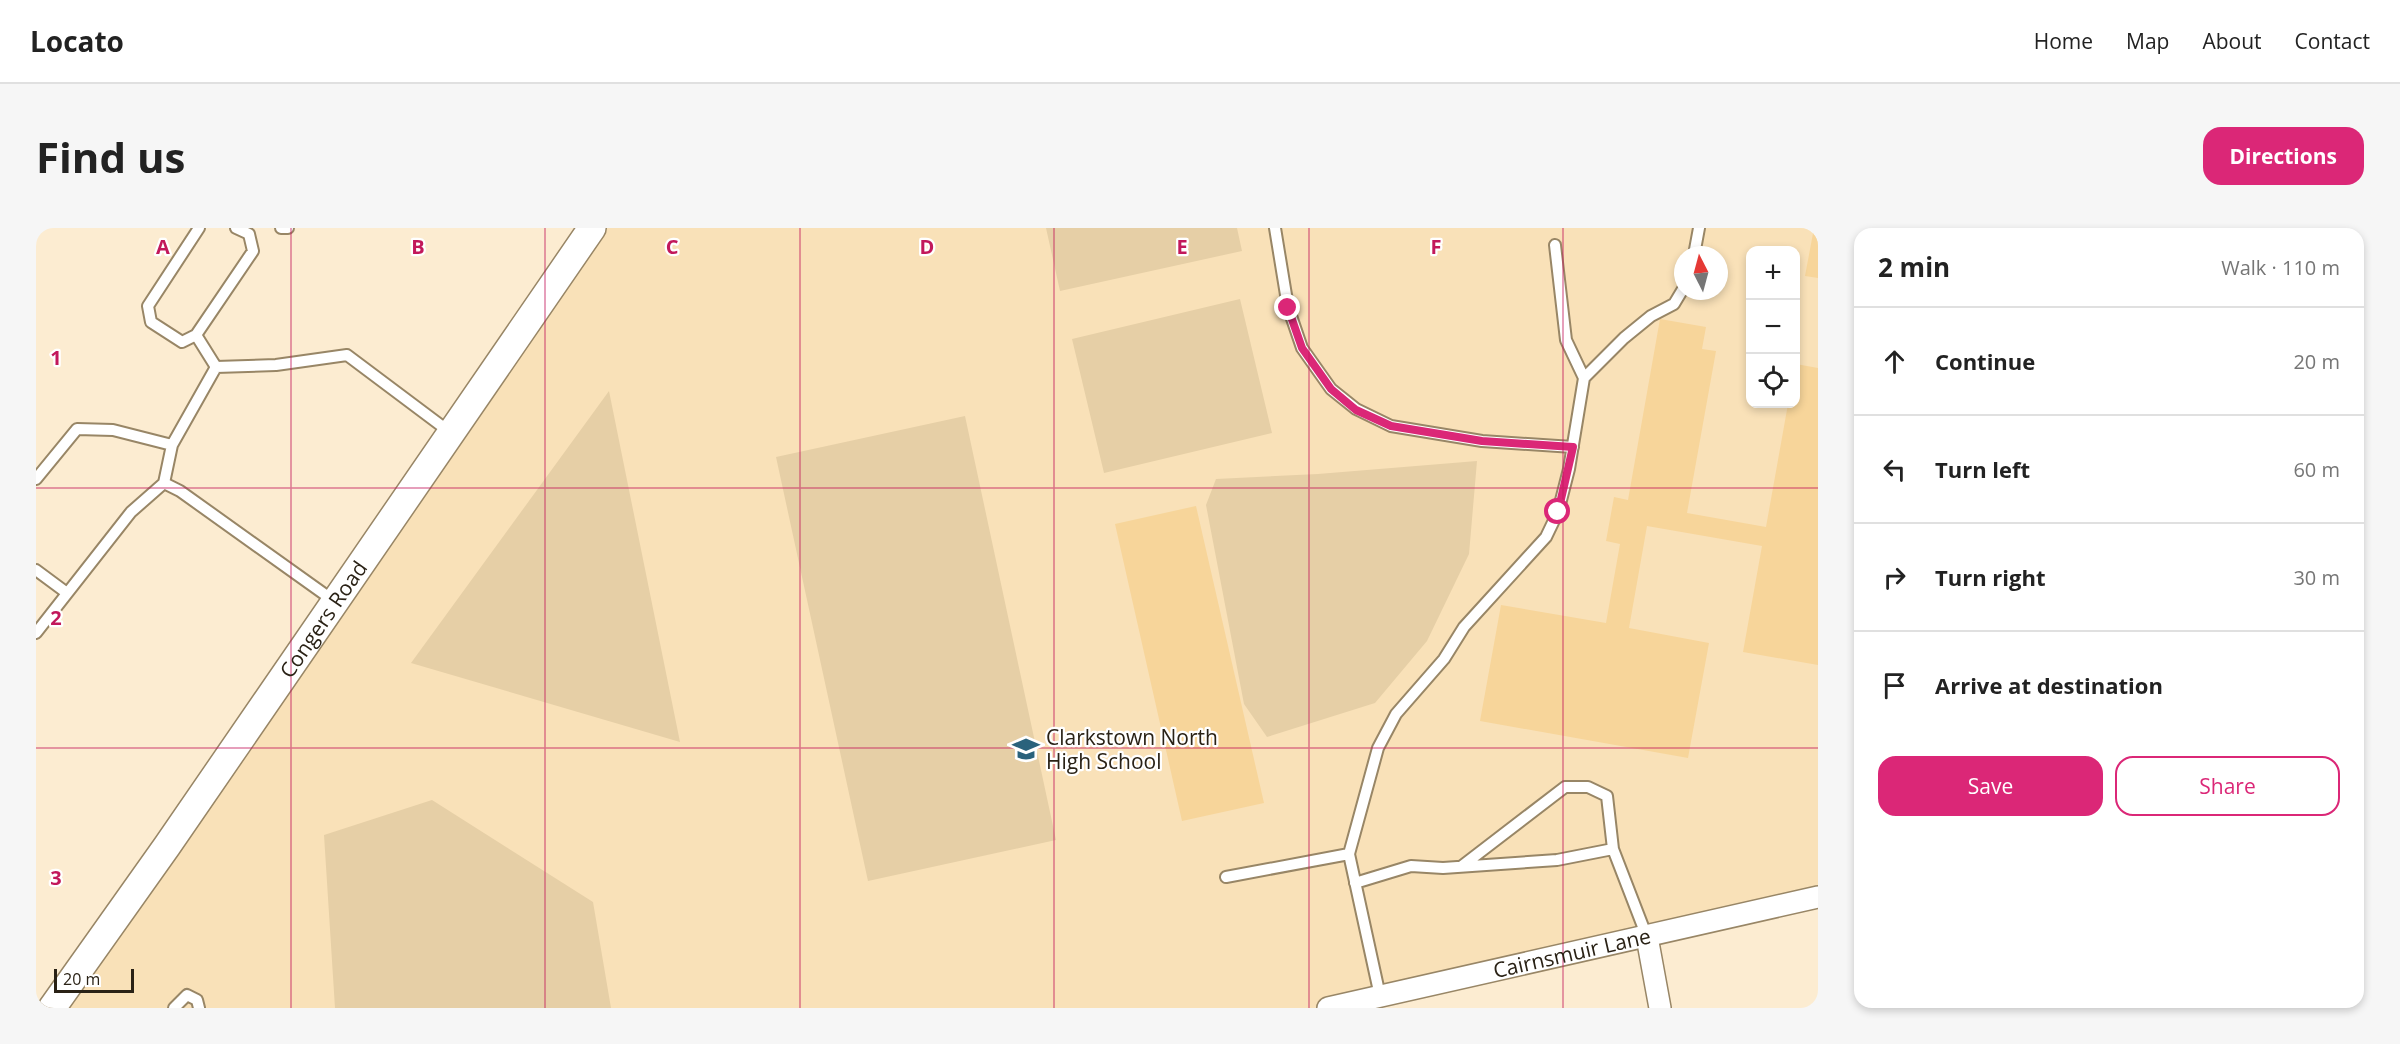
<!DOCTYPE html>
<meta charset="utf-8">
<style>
:root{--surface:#fff;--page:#f6f6f6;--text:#222;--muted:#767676;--line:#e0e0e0;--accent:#db2777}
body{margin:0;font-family:"Open Sans",sans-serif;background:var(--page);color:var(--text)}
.controls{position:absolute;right:18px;top:18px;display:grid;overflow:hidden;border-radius:12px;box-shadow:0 3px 9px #0003}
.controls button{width:54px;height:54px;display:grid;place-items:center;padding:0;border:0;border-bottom:2px solid var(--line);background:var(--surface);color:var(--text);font:30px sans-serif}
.compass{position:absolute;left:1638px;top:18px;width:54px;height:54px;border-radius:50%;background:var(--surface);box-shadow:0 3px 9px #0003;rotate:354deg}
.scale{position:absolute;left:18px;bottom:15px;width:80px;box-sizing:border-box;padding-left:6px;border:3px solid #2a2216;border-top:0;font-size:16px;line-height:21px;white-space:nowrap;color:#2a2216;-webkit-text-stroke:4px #fff;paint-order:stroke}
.stop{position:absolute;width:18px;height:18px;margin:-14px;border:4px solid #db2777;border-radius:50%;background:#fff}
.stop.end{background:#db2777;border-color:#fff;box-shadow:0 2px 6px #0008}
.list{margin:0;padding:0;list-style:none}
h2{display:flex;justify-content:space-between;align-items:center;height:78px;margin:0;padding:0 24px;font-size:26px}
h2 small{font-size:20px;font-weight:400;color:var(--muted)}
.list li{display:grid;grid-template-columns:39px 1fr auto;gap:18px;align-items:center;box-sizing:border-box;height:108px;padding:0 24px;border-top:2px solid var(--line)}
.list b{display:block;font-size:22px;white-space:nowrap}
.list em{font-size:20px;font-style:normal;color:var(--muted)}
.actions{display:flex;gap:12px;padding:18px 24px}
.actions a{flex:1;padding:14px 0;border:2px solid var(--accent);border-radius:18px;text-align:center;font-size:21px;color:var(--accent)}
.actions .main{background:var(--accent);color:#fff}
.icon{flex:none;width:33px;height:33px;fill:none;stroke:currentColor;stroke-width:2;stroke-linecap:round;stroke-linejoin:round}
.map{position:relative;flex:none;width:1782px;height:780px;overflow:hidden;border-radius:18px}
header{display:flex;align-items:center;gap:36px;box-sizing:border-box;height:84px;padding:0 30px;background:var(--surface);border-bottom:2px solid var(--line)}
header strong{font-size:28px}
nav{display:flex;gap:33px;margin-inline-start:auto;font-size:21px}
.intro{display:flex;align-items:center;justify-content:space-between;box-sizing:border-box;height:144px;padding:0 36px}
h1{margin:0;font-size:42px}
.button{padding:15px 27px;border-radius:18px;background:var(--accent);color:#fff;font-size:21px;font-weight:700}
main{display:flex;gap:36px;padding:0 36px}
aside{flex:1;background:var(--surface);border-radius:18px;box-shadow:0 3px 9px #0003}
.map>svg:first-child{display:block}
.built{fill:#f9e1b8;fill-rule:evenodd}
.green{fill:#e6cfa6}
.building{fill:#f7d59a}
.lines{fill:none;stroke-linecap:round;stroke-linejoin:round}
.service-casing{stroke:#988666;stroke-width:14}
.minor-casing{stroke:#988666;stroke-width:24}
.tertiary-casing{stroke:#988666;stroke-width:30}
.service{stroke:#fff;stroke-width:10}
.minor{stroke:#fff;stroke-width:21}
.tertiary{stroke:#fff;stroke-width:27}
.route{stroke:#db2777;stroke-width:8}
.grid{fill:none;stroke:#c2185b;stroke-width:1.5;stroke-opacity:0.55}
.labels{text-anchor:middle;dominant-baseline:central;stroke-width:4.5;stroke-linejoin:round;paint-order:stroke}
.street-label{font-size:21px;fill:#2a2216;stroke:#fff}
.poi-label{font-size:21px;fill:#2a2216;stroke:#fff;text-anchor:start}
.grid-label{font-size:20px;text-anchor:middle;font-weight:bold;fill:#c2185b;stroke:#fff;stroke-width:4.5;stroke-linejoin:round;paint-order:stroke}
</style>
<header>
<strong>Locato</strong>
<nav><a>Home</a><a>Map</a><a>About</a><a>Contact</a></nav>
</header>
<div class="intro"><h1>Find us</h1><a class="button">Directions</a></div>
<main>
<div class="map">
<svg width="1782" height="780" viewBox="0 0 1782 780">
<rect width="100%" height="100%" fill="#fcecd1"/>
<!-- built -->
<path class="built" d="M556 0H1782V668L1292 780H14ZM1714 22H1760V176H1714ZM1647 27H1683V63H1647Z"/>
<!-- green -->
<path class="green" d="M1010 0H1201L1206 23 1024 63Z
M1204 71 1236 205 1068 245 1036 111Z
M573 163 644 514 375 435Z
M929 188 1020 612 832 653 740 229Z
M1441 233 1433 326 1391 413 1339 475 1231 509 1208 476 1170 277 1180 251 1282 246Z
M396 572 557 674 575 780H299L288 607Z"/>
<!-- building -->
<path class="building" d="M1778 0H1782V50L1769 48Z
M1624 91 1670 99 1666 121 1680 123 1651 285 1730 299 1752 176H1760V136L1782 140V437L1707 424 1726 318 1611 298 1593 400 1673 415 1652 530 1444 493 1465 377 1570 395 1584 316 1570 313 1578 269 1592 272Z
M1160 278 1228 575 1146 593 1079 296Z"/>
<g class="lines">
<defs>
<path id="service" d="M163 0 112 78 115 94 146 114 160 107 217 23 213 6
M200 0 213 6
M245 0H252
M1239 0 1252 79 1266 120 1295 161 1320 181 1355 198 1446 213 1537 219
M1519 17 1530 112 1548 150
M1658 27 1663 0
M160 107 180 139
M0 251 41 201 77 202 136 217 180 139 240 137 311 127 415 205
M128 255 136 217
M0 342 31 365
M0 405 95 284 128 255 144 263 298 373
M1313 626 1342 520 1360 486 1408 431 1428 399 1510 309 1522 284 1533 241 1548 150 1588 110 1615 88 1638 76 1647 61
M1426 638 1529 559H1552L1571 568 1577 621
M1190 649 1313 626 1344 768
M1319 655 1375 638 1407 640 1521 632 1577 621 1611 709
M138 780 151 767 161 772 163 780"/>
<g id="minor">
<path d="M1611 709 1624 780"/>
<path id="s1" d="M1292 780 1782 669"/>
</g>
<g id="tertiary">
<path id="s2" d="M16 780 131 618 556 0"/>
</g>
</defs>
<!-- service casing -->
<use href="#service" class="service-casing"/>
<!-- minor casing -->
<use href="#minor" class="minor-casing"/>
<!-- tertiary casing -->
<use href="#tertiary" class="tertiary-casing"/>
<!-- service -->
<use href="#service" class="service"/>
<!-- minor -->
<use href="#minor" class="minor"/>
<!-- tertiary -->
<use href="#tertiary" class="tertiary"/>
</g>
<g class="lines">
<!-- route -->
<path class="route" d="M1252 80 1266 120 1295 161 1320 182 1355 198 1446 213 1537 219 1522 284"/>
</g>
<!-- grid -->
<path class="grid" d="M255 0V780M509 0V780M764 0V780M1018 0V780M1273 0V780M1527 0V780M0 260H1782M0 520H1782"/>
<!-- icons -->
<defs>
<symbol id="school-bare" viewBox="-9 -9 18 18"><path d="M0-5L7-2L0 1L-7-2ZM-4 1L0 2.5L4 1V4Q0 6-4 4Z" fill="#2a627c" stroke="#fff" stroke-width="2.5" paint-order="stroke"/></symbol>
</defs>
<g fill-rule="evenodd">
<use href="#school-bare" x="971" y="502" width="38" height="38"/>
</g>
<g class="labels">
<!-- street labels -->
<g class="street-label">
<text stroke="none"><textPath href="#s2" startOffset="474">Congers Road</textPath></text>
<text stroke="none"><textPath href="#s1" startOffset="250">Cairnsmuir Lane</textPath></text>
</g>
<!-- poi labels -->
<g class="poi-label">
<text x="1010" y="509">Clarkstown North<tspan x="1010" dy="24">High School</tspan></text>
</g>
</g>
<g class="grid-label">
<text x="127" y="26">A</text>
<text x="382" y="26">B</text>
<text x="636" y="26">C</text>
<text x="891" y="26">D</text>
<text x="1146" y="26">E</text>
<text x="1400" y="26">F</text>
<text x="20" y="137">1</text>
<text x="20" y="397">2</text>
<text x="20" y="657">3</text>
</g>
</svg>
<div class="controls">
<button>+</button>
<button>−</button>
<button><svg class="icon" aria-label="locate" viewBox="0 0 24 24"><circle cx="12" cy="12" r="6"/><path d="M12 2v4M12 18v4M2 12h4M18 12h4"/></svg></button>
</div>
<svg class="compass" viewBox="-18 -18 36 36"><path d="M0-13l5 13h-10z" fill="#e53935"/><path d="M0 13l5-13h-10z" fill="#767676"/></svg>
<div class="scale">20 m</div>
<div class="stop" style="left:1522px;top:284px"></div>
<div class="stop end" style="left:1252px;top:80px"></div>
</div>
<aside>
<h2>2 min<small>Walk · 110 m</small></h2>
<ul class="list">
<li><svg class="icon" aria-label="ahead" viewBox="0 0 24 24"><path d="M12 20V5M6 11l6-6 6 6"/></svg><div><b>Continue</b></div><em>20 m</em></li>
<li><svg class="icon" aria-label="left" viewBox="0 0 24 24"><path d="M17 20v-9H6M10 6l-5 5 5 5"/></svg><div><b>Turn left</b></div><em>60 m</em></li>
<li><svg class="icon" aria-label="right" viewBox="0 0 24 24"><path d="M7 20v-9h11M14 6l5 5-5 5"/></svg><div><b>Turn right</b></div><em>30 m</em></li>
<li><svg class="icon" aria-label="arrive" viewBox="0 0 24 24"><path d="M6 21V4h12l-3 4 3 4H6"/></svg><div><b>Arrive at destination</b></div></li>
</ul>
<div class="actions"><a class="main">Save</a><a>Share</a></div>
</aside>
</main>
